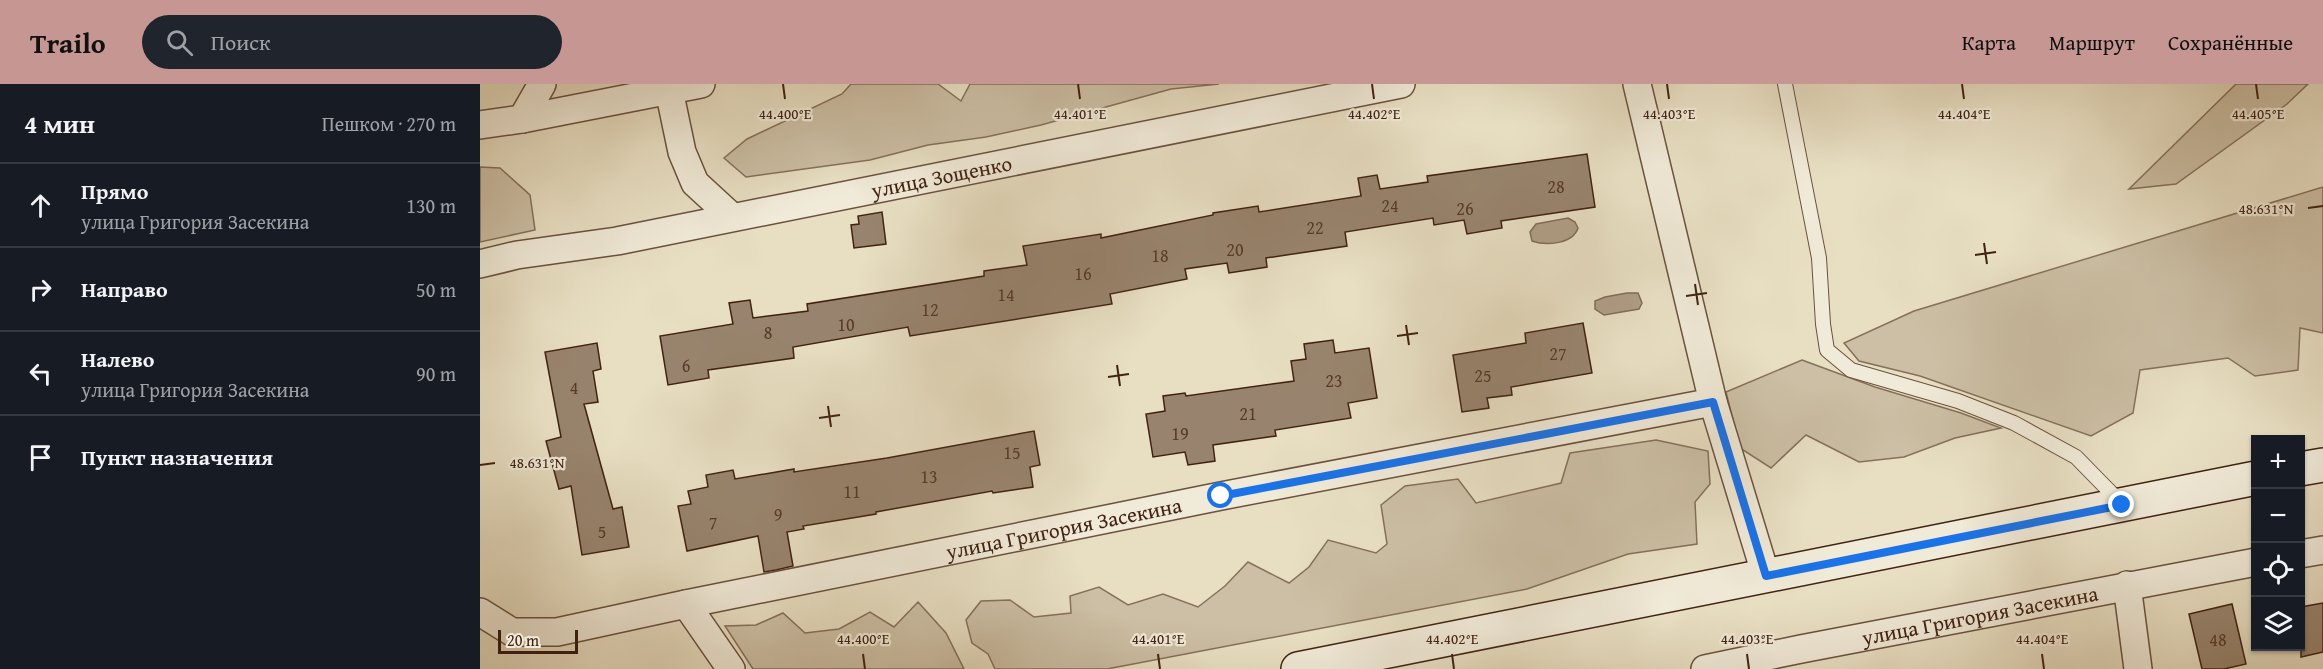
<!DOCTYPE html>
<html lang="ru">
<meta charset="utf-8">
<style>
:root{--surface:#171b24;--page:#20242c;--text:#f1f3f6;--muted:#9ea1a6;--line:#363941;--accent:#c59692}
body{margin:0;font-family:"Gentium Book Plus",serif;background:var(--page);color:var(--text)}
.controls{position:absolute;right:18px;bottom:18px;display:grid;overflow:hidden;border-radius:0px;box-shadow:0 2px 4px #0004}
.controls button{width:54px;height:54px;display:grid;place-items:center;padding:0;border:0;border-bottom:2px solid var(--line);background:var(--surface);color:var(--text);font:30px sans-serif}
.scale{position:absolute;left:18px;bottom:15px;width:80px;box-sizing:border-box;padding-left:6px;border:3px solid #412212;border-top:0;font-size:16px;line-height:21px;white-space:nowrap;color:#412212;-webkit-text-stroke:4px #f0ead8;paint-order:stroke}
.stop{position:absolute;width:18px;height:18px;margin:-14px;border:4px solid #1a73e8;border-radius:50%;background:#fff}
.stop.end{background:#1a73e8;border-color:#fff;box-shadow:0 2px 6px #0008}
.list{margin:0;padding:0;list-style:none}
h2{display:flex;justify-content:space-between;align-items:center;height:78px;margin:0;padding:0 24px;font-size:26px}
h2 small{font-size:20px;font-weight:400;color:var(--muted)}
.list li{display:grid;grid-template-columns:39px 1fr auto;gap:18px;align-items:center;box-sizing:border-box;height:84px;padding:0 24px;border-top:2px solid var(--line)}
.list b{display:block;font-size:22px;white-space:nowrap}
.list p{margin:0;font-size:20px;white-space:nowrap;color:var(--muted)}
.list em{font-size:20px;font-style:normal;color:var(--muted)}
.icon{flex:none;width:33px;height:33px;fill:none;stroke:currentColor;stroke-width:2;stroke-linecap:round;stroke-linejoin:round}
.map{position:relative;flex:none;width:1843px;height:585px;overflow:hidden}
header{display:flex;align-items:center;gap:36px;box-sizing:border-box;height:84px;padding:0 30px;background:var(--accent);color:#111}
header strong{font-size:28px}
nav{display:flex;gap:33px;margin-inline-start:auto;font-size:21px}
.search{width:420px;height:54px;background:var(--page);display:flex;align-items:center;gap:15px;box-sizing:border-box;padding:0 21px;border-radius:33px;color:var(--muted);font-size:22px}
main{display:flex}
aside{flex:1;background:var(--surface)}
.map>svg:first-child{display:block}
.green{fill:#ccbfa5;stroke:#86705c;stroke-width:1.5}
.water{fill:#af9f87;stroke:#836d58;stroke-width:1.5}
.building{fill:#98846e;stroke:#412212;stroke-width:1.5}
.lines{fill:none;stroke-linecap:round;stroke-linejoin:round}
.lane-casing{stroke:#6b513e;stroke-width:16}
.street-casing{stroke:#6b513e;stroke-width:30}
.secondary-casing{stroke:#412212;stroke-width:36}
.lane{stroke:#f0ead8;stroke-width:14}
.street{stroke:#f0ead8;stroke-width:27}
.secondary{stroke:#f0ead8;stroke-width:33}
.route{stroke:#1a73e8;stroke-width:8}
.ticks{fill:none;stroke:#412212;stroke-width:2}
.labels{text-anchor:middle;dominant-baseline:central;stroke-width:4.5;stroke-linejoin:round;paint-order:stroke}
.number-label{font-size:18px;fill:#573a29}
.street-label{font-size:21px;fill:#412212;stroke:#f0ead8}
.ticks-label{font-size:15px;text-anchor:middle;fill:#412212;stroke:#f0ead8;stroke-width:4.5;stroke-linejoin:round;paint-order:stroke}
</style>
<header>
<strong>Trailo</strong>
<div class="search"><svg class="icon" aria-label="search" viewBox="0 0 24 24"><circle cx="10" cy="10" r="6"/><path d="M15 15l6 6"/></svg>Поиск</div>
<nav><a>Карта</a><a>Маршрут</a><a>Сохранённые</a></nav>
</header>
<main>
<aside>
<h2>4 мин<small>Пешком · 270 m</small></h2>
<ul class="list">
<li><svg class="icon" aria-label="ahead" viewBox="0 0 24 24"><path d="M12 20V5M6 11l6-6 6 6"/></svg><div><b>Прямо</b><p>улица Григория Засекина</p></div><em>130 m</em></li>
<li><svg class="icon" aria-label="right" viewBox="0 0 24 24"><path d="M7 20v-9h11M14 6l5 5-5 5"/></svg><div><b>Направо</b></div><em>50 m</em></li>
<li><svg class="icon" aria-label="left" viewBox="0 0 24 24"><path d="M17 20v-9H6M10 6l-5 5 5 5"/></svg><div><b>Налево</b><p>улица Григория Засекина</p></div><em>90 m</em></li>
<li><svg class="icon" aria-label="arrive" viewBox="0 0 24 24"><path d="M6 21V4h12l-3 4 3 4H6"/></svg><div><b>Пункт назначения</b></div></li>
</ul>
</aside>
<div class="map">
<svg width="1843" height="585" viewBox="0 0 1843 585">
<rect width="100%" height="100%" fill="#e8dfc3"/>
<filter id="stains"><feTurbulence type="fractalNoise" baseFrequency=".00333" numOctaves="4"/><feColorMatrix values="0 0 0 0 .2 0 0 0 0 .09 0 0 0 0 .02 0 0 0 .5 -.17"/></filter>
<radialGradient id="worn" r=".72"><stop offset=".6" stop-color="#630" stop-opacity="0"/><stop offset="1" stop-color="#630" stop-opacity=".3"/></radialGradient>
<!-- green -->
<path class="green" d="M371 0H458L481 17 490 0H739L691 5 561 41 506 53 448 61 390 76 266 93 244 74 267 55 362 10Z
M1756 0H1828L1807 20 1696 100 1649 105Z
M0 83 20 84 50 111 55 146 0 158Z
M1843 103V249L1820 244 1818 286 1775 292 1748 274 1660 286 1653 329 1611 352 1440 292 1379 277 1364 259 1434 227Z
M1322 276 1395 303 1481 329 1521 344 1475 354 1424 373 1379 378 1326 351 1291 384 1260 364 1246 308Z
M1176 356 1228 367 1230 400 1215 418 1217 460 1148 470 1047 505 627 585H515L508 570 492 559 486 536 501 517 530 516 554 533 591 529 590 512 619 503 648 521 683 510 718 523 745 502 768 478 809 499 829 483 848 456 896 469 907 460 901 421 925 402 978 395 996 419 1081 399 1090 369Z
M438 518 466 549 484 585H273L245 542 276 541 303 529 325 549 359 545 390 528 414 543Z"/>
<!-- water -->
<path class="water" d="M1088 134 1095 138 1098 144C1093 160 1066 162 1052 157L1050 148 1056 140Z
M1147 209H1158L1162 219 1159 225 1124 231 1115 225V217L1125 213Z"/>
<!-- building -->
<path class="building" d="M1107 70 1115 123 1021 137 1022 144 987 150 984 136 954 141 953 134 865 148 867 162 786 174 787 183 749 189 747 179 705 185 707 195 630 210 632 220 430 252 428 243 313 263 314 274 228 286 229 294 188 301 180 252 253 240 249 219 270 216 273 234 328 227 327 220 504 192V187L547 181 543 162 621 150V154L733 131V129L778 122 779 128 881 112 878 94 897 91 900 105 948 98 947 92Z
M402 128 406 160 374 164 371 141 379 140 378 132Z
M1103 239 1112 289 1031 303 1032 311 1007 314 1009 324 982 328 973 271 1046 259 1045 249Z
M853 256 855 269 889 264 897 314 868 319 871 334 795 346 796 352 733 361 735 377 708 381 705 368 673 373 666 330 685 327 683 312 705 309 706 312 814 297 811 277 826 275 824 260Z
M117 259 121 285 113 287 118 318 104 320 133 425 142 423 149 463 102 471 91 402 79 405 66 357 81 353 65 268Z
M554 347 560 381 550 383 553 403 513 409 512 407 396 428V430L323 442 324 445 307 448 313 482 296 486 284 488 278 452 207 467 198 422 211 420 208 407 228 403 226 391 253 386 255 395 314 385V388L407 374Z
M1843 519V568L1821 573V523Z
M1752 520 1766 580 1744 585H1722L1709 530Z"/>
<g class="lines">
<defs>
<path id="lane" d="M1305 0 1339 174 1343 240 1347 266 1371 286 1478 317 1534 339 1596 373 1641 419"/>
<g id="street">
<path d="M1157 0 1233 318 1286 492"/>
<path d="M189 6 202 68 215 99 252 133"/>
<path d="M42 35 62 0"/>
<path d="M0 41 42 35 221 0"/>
<path id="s1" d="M0 180 37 171 137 157 921 0"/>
<path d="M1820 470 1843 466"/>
<path d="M1647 501 1658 585"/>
<path d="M206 520 251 585"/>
<path id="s2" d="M0 528 32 548H77L206 520 741 412 1233 318"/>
<path id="s3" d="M1225 585 1321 565 1776 478"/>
</g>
<path id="secondary" d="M1820 385 1843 381
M818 585 1776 394"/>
</defs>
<!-- lane casing -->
<use href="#lane" class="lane-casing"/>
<!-- street casing -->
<use href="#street" class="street-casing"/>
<!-- secondary casing -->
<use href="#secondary" class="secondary-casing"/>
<!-- lane -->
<use href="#lane" class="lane"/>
<!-- street -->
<use href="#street" class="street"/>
<!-- secondary -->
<use href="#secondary" class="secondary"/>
</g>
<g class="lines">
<!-- route -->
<path class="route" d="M741 412 1233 318 1286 492 1642 421"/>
</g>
<!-- ticks -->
<path class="ticks" d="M303 0 305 15M598 0 600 15M892 0 894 15M1187 0 1189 15M1482 0 1484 15M1776 0 1778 15M1828 124 1843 122M1504 159 1507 180M1495 171 1516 168M1215 200 1218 221M1206 212 1227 209M926 241 929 261M917 252 938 249M637 281 640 302M628 293 649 290M348 322 351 343M339 334 360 331M0 381 15 379M383 570 385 585M678 570 680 585M972 570 974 585M1267 570 1269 585M1562 570 1564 585"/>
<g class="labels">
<!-- number labels -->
<g class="number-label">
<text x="1076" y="102">28</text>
<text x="910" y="121">24</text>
<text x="985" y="124">26</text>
<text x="835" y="143">22</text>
<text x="755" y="165">20</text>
<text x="680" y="171">18</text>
<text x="603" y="189">16</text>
<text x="526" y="210">14</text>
<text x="450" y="225">12</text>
<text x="366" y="240">10</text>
<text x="288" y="248">8</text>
<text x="1078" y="269">27</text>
<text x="206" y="281">6</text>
<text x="1003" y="291">25</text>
<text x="854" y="296">23</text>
<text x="94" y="303">4</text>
<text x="768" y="329">21</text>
<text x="700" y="349">19</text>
<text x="532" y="368">15</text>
<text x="449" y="392">13</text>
<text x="372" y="407">11</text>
<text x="298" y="430">9</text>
<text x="233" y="438">7</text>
<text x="122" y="447">5</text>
<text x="1738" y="555">48</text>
</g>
<!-- street labels -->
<g class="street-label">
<text stroke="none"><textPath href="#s1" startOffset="470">улица Зощенко</textPath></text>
<text stroke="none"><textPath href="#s2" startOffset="600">улица Григория Засекина</textPath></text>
<text stroke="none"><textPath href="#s3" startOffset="280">улица Григория Засекина</textPath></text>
</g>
</g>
<g class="ticks-label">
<text x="305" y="35">44.400°E</text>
<text x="600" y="35">44.401°E</text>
<text x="894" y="35">44.402°E</text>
<text x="1189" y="35">44.403°E</text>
<text x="1484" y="35">44.404°E</text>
<text x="1778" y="35">44.405°E</text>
<text x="1786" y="130">48.631°N</text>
<text x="57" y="384">48.631°N</text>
<text x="383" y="560">44.400°E</text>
<text x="678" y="560">44.401°E</text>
<text x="972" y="560">44.402°E</text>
<text x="1267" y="560">44.403°E</text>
<text x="1562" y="560">44.404°E</text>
</g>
<rect width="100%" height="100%" filter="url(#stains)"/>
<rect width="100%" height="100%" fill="url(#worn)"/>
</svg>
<div class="controls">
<button>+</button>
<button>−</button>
<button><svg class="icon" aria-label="locate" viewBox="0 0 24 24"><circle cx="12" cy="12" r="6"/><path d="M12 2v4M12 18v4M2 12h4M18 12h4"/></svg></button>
<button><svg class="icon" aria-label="layers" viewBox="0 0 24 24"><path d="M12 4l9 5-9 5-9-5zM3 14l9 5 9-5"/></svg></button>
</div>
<div class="scale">20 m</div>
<div class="stop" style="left:741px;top:412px"></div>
<div class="stop end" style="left:1642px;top:421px"></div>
</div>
</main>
